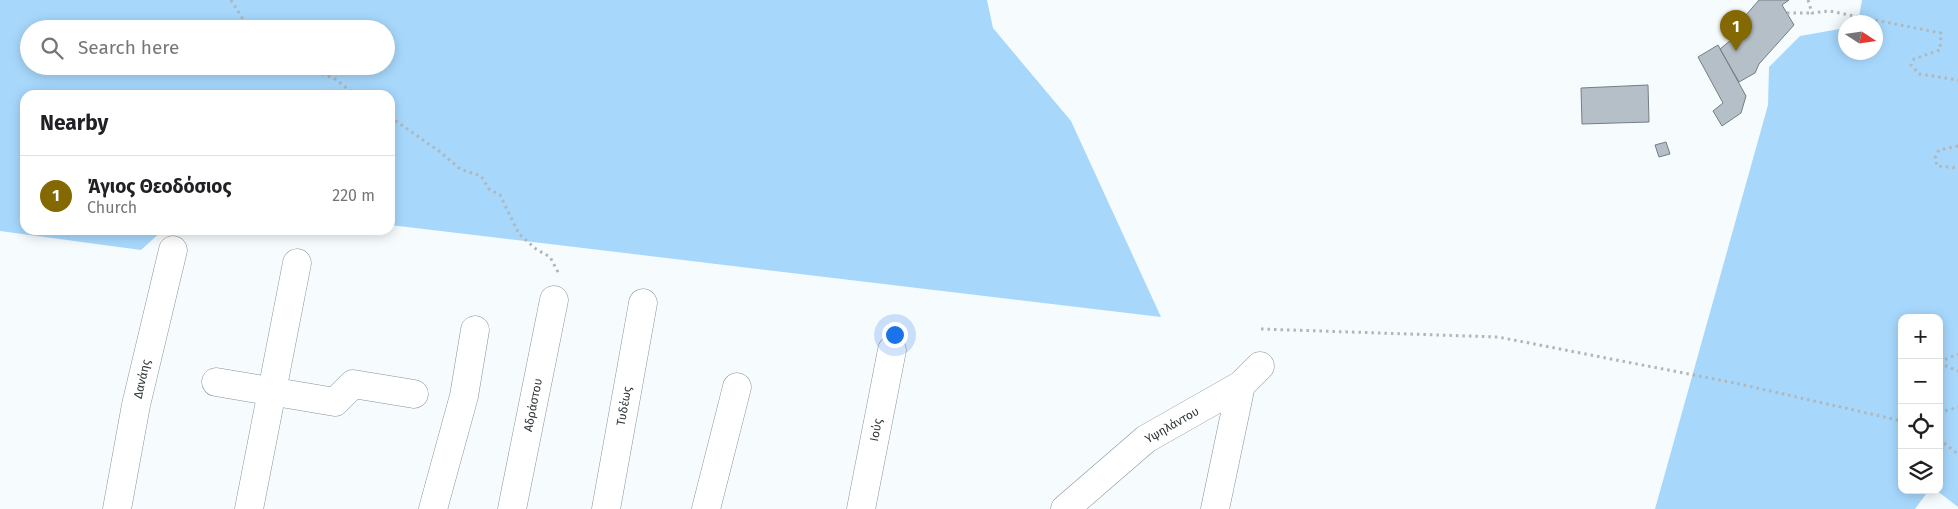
<!DOCTYPE html>
<meta charset="utf-8">
<style>
:root{--surface:#fff;--page:#f2f2f2;--text:#202124;--muted:#757577;--line:#e0e0e0;--accent:#846801}
body{margin:0;font-family:"Fira Sans",sans-serif;background:var(--page);color:var(--text)}
.controls{position:absolute;right:15px;bottom:15px;display:grid;overflow:hidden;border-radius:10px;box-shadow:0 2px 12px #0003}
.controls button{width:45px;height:45px;display:grid;place-items:center;padding:0;border:0;border-bottom:1px solid var(--line);background:var(--surface);color:var(--text);font:25px sans-serif}
.compass{position:absolute;left:1838px;top:15px;width:45px;height:45px;border-radius:50%;background:var(--surface);box-shadow:0 2px 12px #0003;rotate:102deg}
.you{position:absolute;left:894px;top:334px;width:18px;height:18px;margin:-12px;border:4px solid #fff;border-radius:50%;background:#1a73e8;box-shadow:0 0 0 8px #1a73e833}
.badge{display:grid;place-items:center;width:32px;height:32px;border-radius:50%;background:var(--accent);color:#fff;font-size:16px;font-weight:700}
.pin{position:absolute;translate:-50% -41px;filter:drop-shadow(0 1px 2px #0008)}
.pin::after{content:'';position:absolute;top:26px;width:18px;height:15px;background:inherit;clip-path:polygon(0 0,100% 0,50% 100%)}
.list{margin:0;padding:0;list-style:none}
h2{display:flex;justify-content:space-between;align-items:center;height:65px;margin:0;padding:0 20px;font-size:21px}
h2 small{font-size:16px;font-weight:400;color:var(--muted)}
.list li{display:grid;grid-template-columns:32px 1fr auto;gap:15px;align-items:center;box-sizing:border-box;height:80px;padding:0 20px;border-top:1px solid var(--line)}
.list b{display:block;font-size:19px;white-space:nowrap}
.list p{margin:0;font-size:16px;white-space:nowrap;color:var(--muted)}
.list em{font-size:16px;font-style:normal;color:var(--muted)}
.icon{flex:none;width:28px;height:28px;fill:none;stroke:currentColor;stroke-width:2;stroke-linecap:round;stroke-linejoin:round}
.map{position:relative;flex:none;width:1958px;height:509px;overflow:hidden}
.search{position:absolute;background:var(--surface);box-shadow:0 2px 12px #0003;left:20px;top:20px;width:375px;height:55px;display:flex;align-items:center;gap:12px;box-sizing:border-box;padding:0 18px;border-radius:28px;color:var(--muted);font-size:19px}
.panel{position:absolute;background:var(--surface);box-shadow:0 2px 12px #0003;left:20px;top:90px;width:375px;height:145px;border-radius:15px}
.map>svg:first-child{display:block}
.green{fill:#a7d8fc;fill-rule:evenodd}
.building{fill:#b4bfc8;stroke:#737e86}
.lines{fill:none;stroke-linecap:round;stroke-linejoin:round}
.minor-casing{stroke:#87929a;stroke-width:29}
.path{stroke:#b1b6b9;stroke-width:3;stroke-dasharray:2.5 4;stroke-linecap:butt}
.minor{stroke:#fff;stroke-width:28}
.labels{text-anchor:middle;dominant-baseline:central;stroke-width:4.5;stroke-linejoin:round;paint-order:stroke}
.street-label{font-size:12px;fill:#303538;stroke:#fff}
</style>
<div class="map">
<svg width="1958" height="509" viewBox="0 0 1958 509">
<rect width="100%" height="100%" fill="#f6fbfe"/>
<!-- green -->
<path class="green" d="M0 0H987L993 28 1071 121 1161 317 390 225V95H25V230H163L141 250 0 231ZM29 29H386V66H29Z
M1862 0H1958V507L1936 490H1939V318H1902V490H1929L1915 509H1655L1768 105 1769 67 1800 36 1845 28 1846 52H1876V22H1858Z"/>
<!-- building -->
<path class="building" d="M1759 0H1789L1782 5 1794 25 1759 64 1755 73 1739 82 1720 49 1736 36 1746 15Z
M1718 45 1746 96 1741 113 1722 126 1713 111 1723 103 1698 57Z
M1648 85 1649 122 1582 124 1581 88Z
M1666 142 1670 154 1659 157 1655 145Z"/>
<g class="lines">
<defs>
<path id="minor" d="M216 382 335 402 353 384 414 394
M117 509 136 405 173 250
M249 509 297 263
M433 509 464 396 475 330
M512 509 554 300
M606 509 643 303
M706 509 737 387
M861 509 892 350
M1065 509 1146 439 1241 385 1260 366
M1215 509 1241 385"/>
</defs>
<!-- minor casing -->
<use href="#minor" class="minor-casing"/>
<!-- path -->
<path class="path" d="M231 0 249 29
M1808 0 1812 13 1829 11 1941 33 1940 50 1914 59 1911 65 1919 74 1958 80
M1787 13H1812
M304 66 335 79 356 95
M390 117 439 151 460 169 481 176 489 189 500 195 519 234 536 249 550 257 559 274
M1958 146 1939 150 1935 158 1937 166 1958 168
M1261 329 1498 337 1735 383 1902 421
M1939 362 1958 354
M1939 363 1958 371
M1939 413 1958 407
M1939 439 1958 454"/>
<!-- minor -->
<use href="#minor" class="minor"/>
</g>
<g class="labels">
<!-- street labels -->
<g class="street-label">
<text transform="translate(142 379) rotate(-77)">Δανάης</text>
<text transform="translate(533 405) rotate(-79)">Αδράστου</text>
<text transform="translate(624 406) rotate(-80)">Τυδέως</text>
<text transform="translate(1172 425) rotate(-30)">Υψηλάντου</text>
<text transform="translate(876 430) rotate(-79)">Ιούς</text>
</g>
</g>
</svg>
<div class="controls">
<button>+</button>
<button>−</button>
<button><svg class="icon" aria-label="locate" viewBox="0 0 24 24"><circle cx="12" cy="12" r="6"/><path d="M12 2v4M12 18v4M2 12h4M18 12h4"/></svg></button>
<button><svg class="icon" aria-label="layers" viewBox="0 0 24 24"><path d="M12 4l9 5-9 5-9-5zM3 14l9 5 9-5"/></svg></button>
</div>
<svg class="compass" viewBox="-18 -18 36 36"><path d="M0-13l5 13h-10z" fill="#e53935"/><path d="M0 13l5-13h-10z" fill="#757577"/></svg>
<div class="you"></div>
<div class="pin badge" style="left:1736px;top:51px">1</div>
<div class="search"><svg class="icon" aria-label="search" viewBox="0 0 24 24"><circle cx="10" cy="10" r="6"/><path d="M15 15l6 6"/></svg>Search here</div>
<section class="panel">
<h2>Nearby<small></small></h2>
<ul class="list">
<li><span class="badge">1</span><div><b>Άγιος Θεοδόσιος</b><p>Church</p></div><em>220 m</em></li>
</ul>
</section>
</div>
